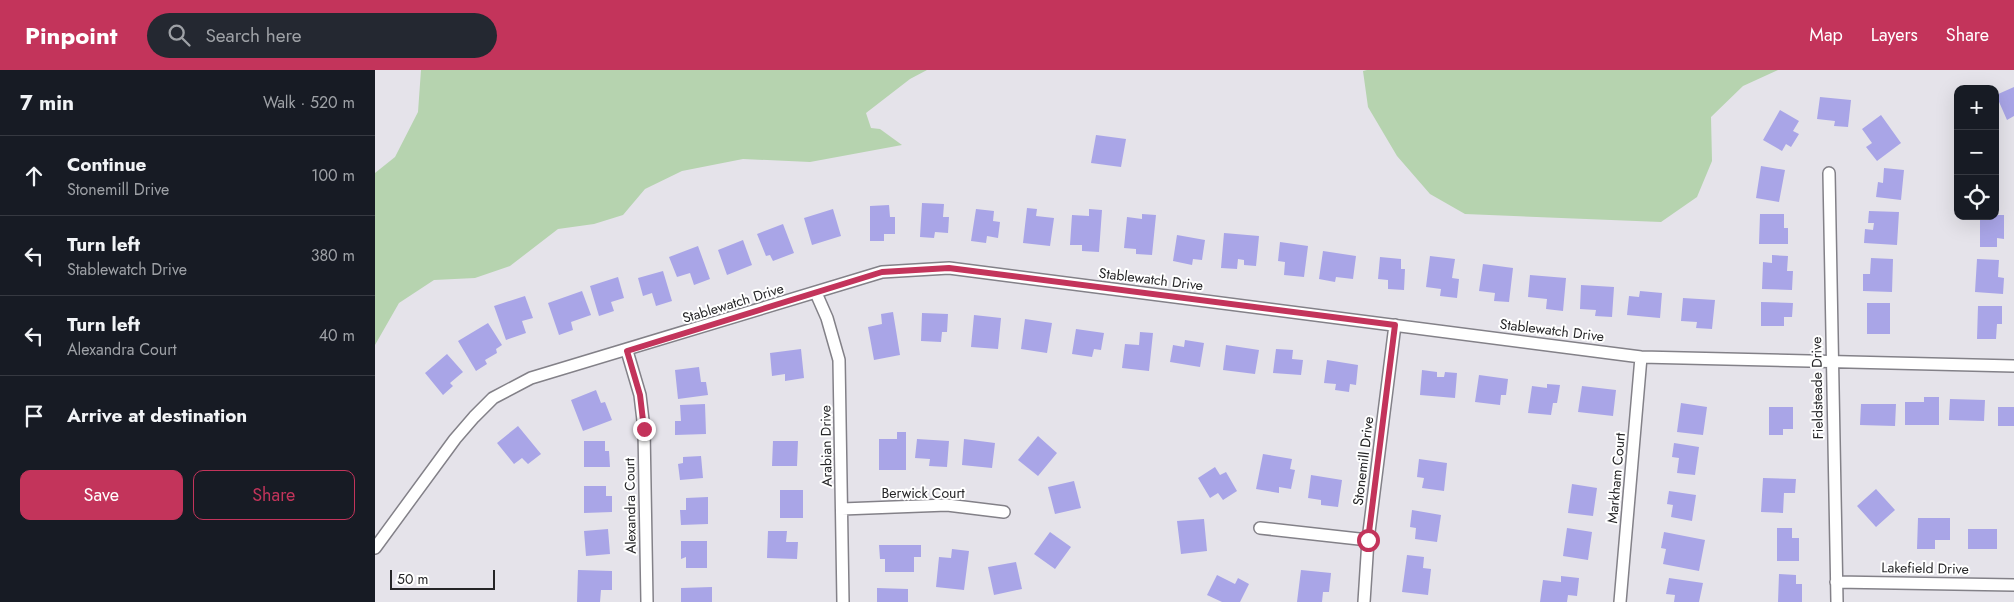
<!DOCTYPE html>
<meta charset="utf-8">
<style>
:root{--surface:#171b24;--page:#242831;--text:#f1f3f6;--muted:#9ea1a6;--line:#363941;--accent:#c3345b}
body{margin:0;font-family:Jost,sans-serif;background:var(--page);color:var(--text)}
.controls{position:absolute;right:15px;top:15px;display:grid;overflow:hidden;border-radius:10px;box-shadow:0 5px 20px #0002}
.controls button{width:45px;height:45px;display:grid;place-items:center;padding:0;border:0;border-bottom:1px solid var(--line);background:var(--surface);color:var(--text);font:25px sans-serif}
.scale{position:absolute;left:15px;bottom:12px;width:105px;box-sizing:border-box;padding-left:5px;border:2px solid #252527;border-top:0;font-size:14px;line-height:18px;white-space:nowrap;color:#252527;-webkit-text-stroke:4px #fff;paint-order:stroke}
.stop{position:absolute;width:15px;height:15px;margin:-11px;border:4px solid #c3345b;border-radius:50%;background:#fff}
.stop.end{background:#c3345b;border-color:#fff;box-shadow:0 1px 5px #0008}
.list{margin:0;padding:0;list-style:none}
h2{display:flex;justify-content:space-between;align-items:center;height:65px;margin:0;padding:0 20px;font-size:21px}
h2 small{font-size:16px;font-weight:400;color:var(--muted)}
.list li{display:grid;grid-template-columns:32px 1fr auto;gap:15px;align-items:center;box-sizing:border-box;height:80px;padding:0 20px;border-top:1px solid var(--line)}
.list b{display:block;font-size:19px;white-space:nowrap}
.list p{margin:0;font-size:16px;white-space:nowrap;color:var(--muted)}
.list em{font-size:16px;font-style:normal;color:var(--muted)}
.actions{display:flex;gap:10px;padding:15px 20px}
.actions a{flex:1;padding:11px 0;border:1px solid var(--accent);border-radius:10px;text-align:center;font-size:18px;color:var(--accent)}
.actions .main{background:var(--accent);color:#fff}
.icon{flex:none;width:28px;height:28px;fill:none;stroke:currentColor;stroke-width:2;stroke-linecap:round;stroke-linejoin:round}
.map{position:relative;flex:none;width:1639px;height:532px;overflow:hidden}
header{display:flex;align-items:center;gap:30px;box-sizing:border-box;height:70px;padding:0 25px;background:var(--accent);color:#fff}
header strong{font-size:24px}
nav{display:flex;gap:28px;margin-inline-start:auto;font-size:18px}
.search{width:350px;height:45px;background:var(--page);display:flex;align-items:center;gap:12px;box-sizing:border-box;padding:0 18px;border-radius:28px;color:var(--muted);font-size:19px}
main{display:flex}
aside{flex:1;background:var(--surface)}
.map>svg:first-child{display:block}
.green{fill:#b6d3af}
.building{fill:#a9a5e7}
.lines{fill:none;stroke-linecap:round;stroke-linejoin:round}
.street-casing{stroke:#838188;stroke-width:14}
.street{stroke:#fff;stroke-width:11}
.route{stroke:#c3345b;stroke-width:6}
.labels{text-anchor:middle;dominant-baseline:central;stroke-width:4;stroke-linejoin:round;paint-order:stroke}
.street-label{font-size:14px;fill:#252527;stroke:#fff}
</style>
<header>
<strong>Pinpoint</strong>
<div class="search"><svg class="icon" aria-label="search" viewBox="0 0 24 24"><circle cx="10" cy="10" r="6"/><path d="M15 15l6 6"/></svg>Search here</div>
<nav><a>Map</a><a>Layers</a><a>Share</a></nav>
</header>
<main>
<aside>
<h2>7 min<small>Walk · 520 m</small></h2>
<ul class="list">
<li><svg class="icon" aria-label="ahead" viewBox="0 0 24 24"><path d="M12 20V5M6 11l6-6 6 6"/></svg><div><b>Continue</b><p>Stonemill Drive</p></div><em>100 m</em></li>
<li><svg class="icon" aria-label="left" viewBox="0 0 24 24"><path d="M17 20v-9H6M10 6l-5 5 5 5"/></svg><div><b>Turn left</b><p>Stablewatch Drive</p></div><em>380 m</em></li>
<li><svg class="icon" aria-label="left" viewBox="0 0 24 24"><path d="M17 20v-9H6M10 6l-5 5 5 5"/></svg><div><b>Turn left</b><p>Alexandra Court</p></div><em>40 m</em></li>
<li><svg class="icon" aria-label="arrive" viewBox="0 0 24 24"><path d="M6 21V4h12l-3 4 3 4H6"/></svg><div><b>Arrive at destination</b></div></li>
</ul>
<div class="actions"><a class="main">Save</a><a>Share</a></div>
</aside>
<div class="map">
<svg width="1639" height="532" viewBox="0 0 1639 532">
<rect width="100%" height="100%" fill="#e5e3ea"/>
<!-- green -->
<path class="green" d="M46 0H552L535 9 491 43 496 58 505 59 527 75 435 92 368 89 307 101 270 119 248 145 219 154 183 159 135 196 100 208 59 210 24 233 0 275V103L20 87 43 42Z
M992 0H1403L1368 16 1336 47 1337 91 1322 127 1286 152 1090 144 1055 124 1022 86 993 37 988 1Z"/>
<!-- building -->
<path class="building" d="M1639 17V46L1632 50 1621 25Z
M1445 27 1476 30 1473 57 1459 56 1460 51 1442 49Z
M1405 40 1424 51 1418 61 1424 64 1416 77 1411 74 1407 81 1388 70Z
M1506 45 1526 73 1502 91 1491 77 1497 73 1487 59Z
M721 65 751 69 746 97 716 93Z
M1386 96 1410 100 1404 132 1381 128Z
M1509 98 1529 100 1526 130 1501 127 1503 112 1508 113Z
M547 133 569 134 568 147H574L573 163 560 162 559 168 545 167Z
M514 135 515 147H520V164H509V171H495V136Z
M652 138 662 139 661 146 679 148 675 176 648 173Z
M458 139 466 166 437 175 429 148Z
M601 139 619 141 618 151 625 152 623 168 612 166 611 173 596 171Z
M714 139 727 140 724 182 707 181V175H695L697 145 714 146Z
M1494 141 1524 142 1522 175 1489 173 1490 159 1498 160 1499 153H1493Z
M767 144 781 145 777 185 761 184V179L749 178 752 147 767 149Z
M1385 144H1409V158H1413V174H1384Z
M1620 145H1629V169L1622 168V177H1605V146Z
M408 154 419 183 398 191 395 185 391 186 382 164Z
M849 163 884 166 881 196 869 195V190L863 189 862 199 846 198Z
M802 165 830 170 827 190 818 189 817 195 798 191Z
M368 170 377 195 352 205 343 180Z
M905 172 933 176 929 207 909 205 910 192 903 191Z
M323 176 335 209 319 215 315 203 302 207 294 187Z
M948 181 981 186 978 209 961 207 960 212 944 209Z
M1397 185 1413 186 1412 201H1418L1417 220 1387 219 1388 192 1397 193Z
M1055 186 1080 189 1077 208 1084 209 1082 228 1065 226 1066 219 1051 217Z
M1005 187 1026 189V199H1030L1029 220 1013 219V210L1003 209Z
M1496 188 1518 189 1517 222 1488 221V204H1495Z
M1602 189 1624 190 1623 207 1629 208 1628 224 1600 222Z
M1108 194 1138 198 1134 232 1119 231 1120 223 1104 221Z
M288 201 297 231 281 236 277 223 268 226 263 208Z
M1155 205 1191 208 1188 241 1171 239 1172 229 1153 227Z
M243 207 249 228 236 232 239 241 224 246 215 216Z
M1206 215 1239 217 1237 247 1220 246 1221 240 1205 239Z
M207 221 216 245 196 252 198 260 184 265 173 233Z
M1265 221 1287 223 1285 248 1252 245 1254 226 1264 227Z
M150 226 158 248 147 251 151 263 131 270 119 236Z
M1308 228 1340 230 1337 259 1321 258 1322 252 1306 251Z
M1386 232 1418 233 1417 247H1409V256H1386Z
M1492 233H1515V264H1492Z
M1603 236H1627V254H1622L1621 269H1602Z
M518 242 525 285 499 290 493 257 507 254 506 244Z
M547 243 573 244 572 262H567L566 272 546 271Z
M599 245 626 248 623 279 596 277Z
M650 249 677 253 672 283 646 279Z
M113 253 127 275 121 279 122 283 110 290 112 294 101 301 83 271Z
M701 259 729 263 726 280 719 279 717 287 697 284Z
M765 262 778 263 774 301 747 298 750 274 764 275Z
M810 270 829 273 825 297 795 292 798 275 809 277Z
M851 275 884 280 880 304 848 300Z
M426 279 429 308 410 311V304L397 306 395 283Z
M901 279 918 280 917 289 928 290 926 305 898 303Z
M72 284 88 302 75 313 78 316 68 325 50 303Z
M952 290 983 295 981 315 975 314 974 322 960 320 961 314 949 313Z
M324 297 326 312H331L333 325 303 329 300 300Z
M1047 300 1062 302V307H1069L1070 302 1082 303 1080 328 1045 325Z
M1104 305 1133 309 1131 325H1126L1125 335 1100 332Z
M1172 314 1185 315 1182 333H1178L1176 345 1153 343 1157 316 1172 318Z
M1207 316 1241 320 1238 346 1203 342Z
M221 320 226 333 230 332 237 350 208 361 196 330Z
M1549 327H1564V355H1530V332H1549Z
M1575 329 1610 330 1609 351 1574 350Z
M1306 333 1332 337 1328 365 1302 362Z
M330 334 331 364 300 365V351H306L305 335Z
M1486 334H1521L1520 356 1485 355Z
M1394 337H1418V359H1408V365H1394Z
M1623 337H1639V356H1623Z
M143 356 166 384 153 394 147 388 139 394 122 373Z
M522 362H531V400H504V369H522Z
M663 366 682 383 663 406 643 390Z
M542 369 574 371 572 397 554 396 555 389 540 388Z
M589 369 620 373 617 398 587 395Z
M209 371H230V381H234L235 397H209Z
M398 371H423L422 396H397Z
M1299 373 1324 377 1320 405 1302 403 1304 388 1297 387Z
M888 384 917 389 915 399 920 400 916 419 904 417V423L881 419Z
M326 386 328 408 305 410 303 394 308 393V387Z
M1044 389 1072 393 1069 421 1047 418 1049 408 1042 407Z
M840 397 845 405 851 402 862 421 848 430 843 423 835 428 823 408Z
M936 405 967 410 963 437 946 435V430L933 428Z
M1388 408 1421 409 1420 423H1409L1408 443 1386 442Z
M699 411 706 438 680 444 673 417Z
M1197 414 1222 418 1218 446 1193 443Z
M209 416H231V426H237V442L209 443Z
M1501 419 1520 440 1501 457 1482 436Z
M405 420H428V448H405Z
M1294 421 1321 425 1317 451 1296 447 1298 435 1292 434Z
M333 427V454L306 455 305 440H311V428Z
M1037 440 1066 445 1062 472 1040 469 1041 458 1035 457Z
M1543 448H1575V470H1560V479H1542Z
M829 449 832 481 806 484 802 451Z
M1192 458 1217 462 1213 490 1188 486Z
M1402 458H1417V468H1424V491H1402Z
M233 459 235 484 211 486 209 461Z
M1593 459H1622V479H1593Z
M393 461H412L411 472H423L422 489 392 488Z
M675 462 696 477 680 499 659 484Z
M1289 462 1330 470 1324 501 1288 494 1291 479 1286 478Z
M306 471H332V498H311V487L306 489Z
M504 475H546V487H539V502H510V489H505Z
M577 479 594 481 589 520 561 517 564 487 576 488Z
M1032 485 1049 487 1048 498 1056 499 1053 525 1027 522Z
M641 492 647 519 619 525 613 497Z
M203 500 237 501V520H226L225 532H202Z
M926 500 956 503 954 522H948L947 532H922Z
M1404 504 1421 505V514H1427V532H1403Z
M842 505 860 514 863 508 874 514 865 532H847L832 525Z
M1186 506 1204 508 1202 526 1193 525 1192 532H1165L1168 510 1186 512Z
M1294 508 1328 513 1324 532H1299L1300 525 1291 524Z
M337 517V532H306V518Z
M502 518 533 519V532H502Z"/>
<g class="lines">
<defs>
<path id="street" d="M1454 103 1462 532
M441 223 452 248 464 290 468 532
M252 281 265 325 269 359 272 532
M467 439 572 435 629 442
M885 458 993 470
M0 478 80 369 99 347 118 328 156 308 507 202 574 198 1266 287 1639 296
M1461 512 1639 515
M989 532 993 470 1020 255
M1245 532 1266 287"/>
</defs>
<!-- street casing -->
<use href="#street" class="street-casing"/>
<!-- street -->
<use href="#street" class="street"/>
</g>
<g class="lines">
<!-- route -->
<path class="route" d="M269 359 265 325 252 281 507 202 574 198 1020 255 993 470"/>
</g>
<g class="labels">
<!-- street labels -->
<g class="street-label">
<text transform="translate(776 209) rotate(7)">Stablewatch Drive</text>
<text transform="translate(358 233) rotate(-17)">Stablewatch Drive</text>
<text transform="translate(1177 260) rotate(7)">Stablewatch Drive</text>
<text transform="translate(1442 318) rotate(-91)">Fieldsteade Drive</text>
<text transform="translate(451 376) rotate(-91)">Arabian Drive</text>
<text transform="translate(988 391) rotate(-83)">Stonemill Drive</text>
<text transform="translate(1241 408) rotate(-85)">Markham Court</text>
<text x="548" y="423">Berwick Court</text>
<text transform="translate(255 436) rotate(-91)">Alexandra Court</text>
<text transform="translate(1550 498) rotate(1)">Lakefield Drive</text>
</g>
</g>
</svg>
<div class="controls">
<button>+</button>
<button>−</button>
<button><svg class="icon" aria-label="locate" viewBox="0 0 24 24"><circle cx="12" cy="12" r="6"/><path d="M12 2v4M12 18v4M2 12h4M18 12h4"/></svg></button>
</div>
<div class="scale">50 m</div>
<div class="stop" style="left:993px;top:470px"></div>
<div class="stop end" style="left:269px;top:359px"></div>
</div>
</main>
